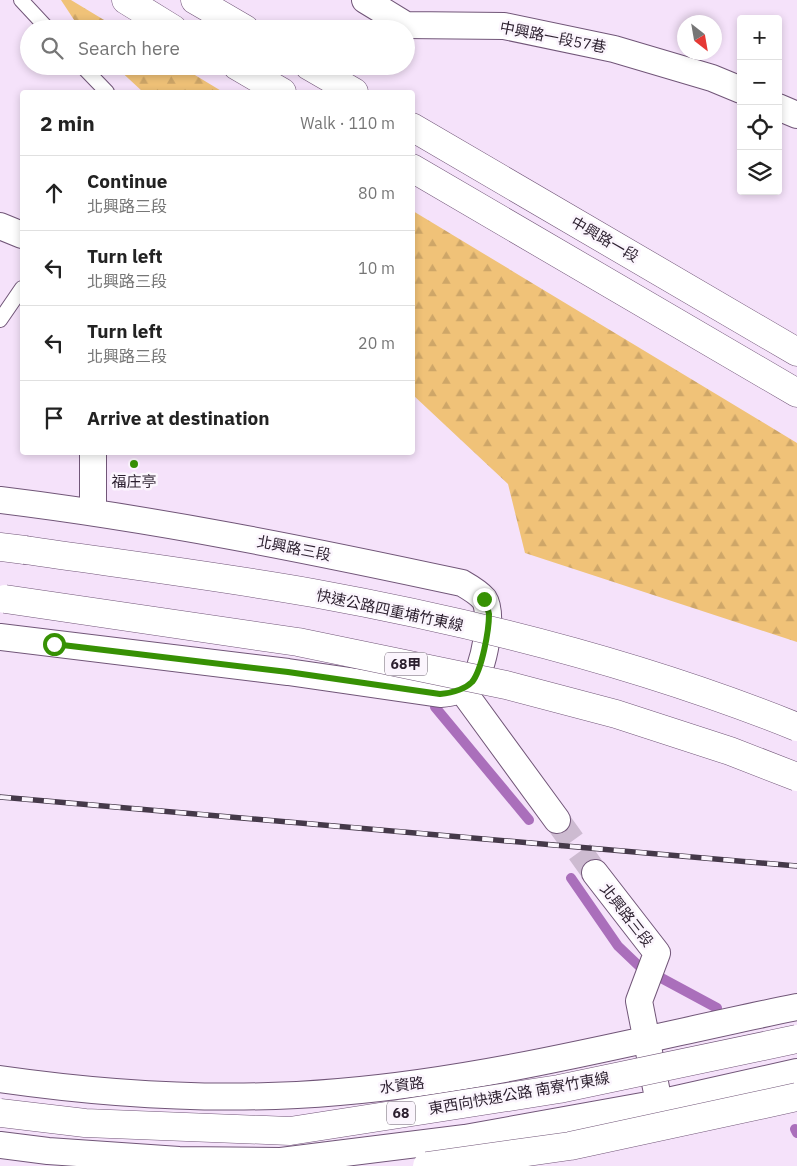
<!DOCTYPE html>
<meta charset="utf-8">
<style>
:root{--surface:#fff;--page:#f6f6f6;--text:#222;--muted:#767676;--line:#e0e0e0}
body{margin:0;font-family:"IBM Plex Sans","Noto Sans TC",sans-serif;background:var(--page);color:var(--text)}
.controls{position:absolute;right:15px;top:15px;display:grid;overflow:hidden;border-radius:5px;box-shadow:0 2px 8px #0003}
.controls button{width:45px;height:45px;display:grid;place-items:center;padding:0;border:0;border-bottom:1px solid var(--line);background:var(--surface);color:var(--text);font:25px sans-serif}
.compass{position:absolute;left:677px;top:15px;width:45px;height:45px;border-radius:50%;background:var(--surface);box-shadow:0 2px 8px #0003;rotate:149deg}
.stop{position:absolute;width:15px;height:15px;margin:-11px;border:4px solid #379104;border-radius:50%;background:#fff}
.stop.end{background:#379104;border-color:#fff;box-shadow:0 1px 5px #0008}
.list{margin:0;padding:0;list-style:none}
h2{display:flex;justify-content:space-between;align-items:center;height:65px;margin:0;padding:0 20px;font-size:21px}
h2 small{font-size:16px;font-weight:400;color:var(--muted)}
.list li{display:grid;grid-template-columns:32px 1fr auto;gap:15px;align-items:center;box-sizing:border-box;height:75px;padding:0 20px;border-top:1px solid var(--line)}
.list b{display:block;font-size:19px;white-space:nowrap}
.list p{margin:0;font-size:16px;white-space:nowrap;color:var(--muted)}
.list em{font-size:16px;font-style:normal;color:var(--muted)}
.icon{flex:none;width:28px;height:28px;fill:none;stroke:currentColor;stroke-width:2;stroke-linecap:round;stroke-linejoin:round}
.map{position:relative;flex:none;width:797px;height:1166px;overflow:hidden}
.search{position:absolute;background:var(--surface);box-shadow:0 2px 8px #0003;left:20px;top:20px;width:395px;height:55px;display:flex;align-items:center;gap:12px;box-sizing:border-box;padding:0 18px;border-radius:28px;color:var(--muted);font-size:19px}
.panel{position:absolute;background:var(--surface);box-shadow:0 2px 8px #0003;left:20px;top:90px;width:395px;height:365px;border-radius:5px}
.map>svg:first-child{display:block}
.forest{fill:url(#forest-firs)}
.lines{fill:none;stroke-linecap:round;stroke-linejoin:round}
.stream{stroke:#aa6fbb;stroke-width:10}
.minor-tunnel{stroke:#cdbbd1;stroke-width:26;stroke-dasharray:26 13;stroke-linecap:butt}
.service-casing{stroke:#715678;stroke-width:16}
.minor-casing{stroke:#715678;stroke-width:28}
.secondary-casing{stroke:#715678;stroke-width:29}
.trunk-casing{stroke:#715678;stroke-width:29}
.service{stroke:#fff;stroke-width:14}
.minor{stroke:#fff;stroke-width:26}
.secondary{stroke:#fff;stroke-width:28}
.trunk{stroke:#fff;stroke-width:28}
.rail-casing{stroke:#453949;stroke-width:5.5}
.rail{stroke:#fbf5fd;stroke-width:4;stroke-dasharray:11;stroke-linecap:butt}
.trunk-bridge-casing{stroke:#715678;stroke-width:29;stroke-linecap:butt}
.trunk-bridge{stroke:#fff;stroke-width:28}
.route{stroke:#379104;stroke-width:6}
.poi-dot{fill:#379104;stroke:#fbf5fd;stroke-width:2}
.labels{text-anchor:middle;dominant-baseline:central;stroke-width:5;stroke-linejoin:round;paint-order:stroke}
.shield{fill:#fbf5fd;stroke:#695f6c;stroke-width:1}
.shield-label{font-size:14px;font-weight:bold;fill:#2b1f2e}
.street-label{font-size:15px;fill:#2b1f2e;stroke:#fbf5fd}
.poi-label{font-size:15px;fill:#2b1f2e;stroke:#fbf5fd}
</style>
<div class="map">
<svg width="797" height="1166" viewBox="0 0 797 1166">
<defs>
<pattern id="forest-firs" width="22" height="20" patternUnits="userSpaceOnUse" patternTransform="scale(1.25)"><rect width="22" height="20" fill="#f0c278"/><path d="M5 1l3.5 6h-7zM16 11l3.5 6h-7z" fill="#cea668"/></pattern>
</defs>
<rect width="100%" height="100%" fill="#f5e2fa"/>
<!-- forest -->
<path class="forest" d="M61 0H71L119 29H80Z
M115 66H180L223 92H143Z
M413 211 797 443V642L525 553 508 484 413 395Z"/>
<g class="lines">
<!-- stream -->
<path class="stream" d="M435 707 529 820
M571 878 618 946 639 966 717 1008
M795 1129 797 1133"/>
<!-- minor-tunnel -->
<path class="minor-tunnel" d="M557 820 595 873"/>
<defs>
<path id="service" d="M21 0 48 29
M82 66 107 92
M0 320 22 288"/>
<path id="minor" d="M365 0 406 25 504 26 614 49 712 78 741 90
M778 107 797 115
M0 226 22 235
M0 500C155 519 309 550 462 583 469 587 478 592 484 599 494 614 484 669 472 682 463 691 451 693 440 694L288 672 0 637
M93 511V452
M462 690 557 820
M595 873 657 953 639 1001 659 1103
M0 1079C112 1095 226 1102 339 1092 494 1079 645 1038 797 1007
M0 1145 48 1151 179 1160 281 1161 465 1138 659 1103 797 1072"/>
<path id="secondary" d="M126 0 173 29
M195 0 245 29
M237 66 282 92
M309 66 354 92
M412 127 797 352
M412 168 797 393"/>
<path id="trunk" d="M0 547 25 550"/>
</defs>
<!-- service casing -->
<use href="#service" class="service-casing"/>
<!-- minor casing -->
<use href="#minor" class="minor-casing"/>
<!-- secondary casing -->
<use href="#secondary" class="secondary-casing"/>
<!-- trunk casing -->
<use href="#trunk" class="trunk-casing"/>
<!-- service -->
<use href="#service" class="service"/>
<!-- minor -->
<use href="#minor" class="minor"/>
<!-- secondary -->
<use href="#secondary" class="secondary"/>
<!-- trunk -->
<use href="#trunk" class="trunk"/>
<defs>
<path id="rail" d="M0 797 797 866"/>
</defs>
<!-- rail casing -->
<use href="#rail" class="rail-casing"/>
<!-- rail -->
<use href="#rail" class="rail"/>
<defs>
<path id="trunk-bridge" d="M25 550C121 564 217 576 313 593 478 623 641 664 797 727
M5 599 298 642 506 685 616 714 730 751 797 777
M0 1113 85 1123 290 1131 559 1089 797 1039
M427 1166 570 1146 797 1097"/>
</defs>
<!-- trunk-bridge casing -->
<use href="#trunk-bridge" class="trunk-bridge-casing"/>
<!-- trunk-bridge -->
<use href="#trunk-bridge" class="trunk-bridge"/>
</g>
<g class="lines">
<!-- route -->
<path class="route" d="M54 644 288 672 440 694C451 693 463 691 472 682 482 670 489 630 489 614 488 609 486 604 484 599"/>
</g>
<!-- markers -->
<circle class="poi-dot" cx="134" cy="464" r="5"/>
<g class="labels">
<!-- shield labels -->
<g class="shield">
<rect x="385" y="652.5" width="42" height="23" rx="4"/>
<rect x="387" y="1101.5" width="28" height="23" rx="4"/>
</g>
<g class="shield-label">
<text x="406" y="664">68甲</text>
<text x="401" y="1113">68</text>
</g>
<!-- street labels -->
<g class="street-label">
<text transform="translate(553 37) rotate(11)">中興路一段57巷</text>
<text transform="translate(605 239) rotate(30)">中興路一段</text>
<text transform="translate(294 548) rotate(11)">北興路三段</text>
<text transform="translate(390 610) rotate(12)">快速公路四重埔竹東線</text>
<text transform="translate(627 915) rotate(52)">北興路三段</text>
<text transform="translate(402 1085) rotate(-7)">水資路</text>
<text transform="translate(519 1093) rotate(-10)">東西向快速公路 南寮竹東線</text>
</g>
<!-- poi labels -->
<g class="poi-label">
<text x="134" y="481">福庄亭</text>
</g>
</g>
</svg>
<div class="controls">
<button>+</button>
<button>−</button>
<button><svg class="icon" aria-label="locate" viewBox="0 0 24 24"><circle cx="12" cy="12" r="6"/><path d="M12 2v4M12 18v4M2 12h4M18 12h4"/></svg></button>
<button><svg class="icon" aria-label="layers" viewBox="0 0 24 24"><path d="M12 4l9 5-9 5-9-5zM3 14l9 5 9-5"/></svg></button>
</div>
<svg class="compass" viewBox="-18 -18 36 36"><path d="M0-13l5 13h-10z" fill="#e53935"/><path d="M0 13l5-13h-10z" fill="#767676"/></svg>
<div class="stop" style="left:54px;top:644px"></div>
<div class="stop end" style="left:484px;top:599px"></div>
<div class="search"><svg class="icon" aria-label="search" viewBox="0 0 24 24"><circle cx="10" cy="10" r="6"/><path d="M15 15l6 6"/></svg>Search here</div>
<section class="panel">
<h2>2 min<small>Walk · 110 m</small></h2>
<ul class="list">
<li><svg class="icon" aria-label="ahead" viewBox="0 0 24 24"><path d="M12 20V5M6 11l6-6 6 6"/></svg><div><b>Continue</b><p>北興路三段</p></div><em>80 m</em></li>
<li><svg class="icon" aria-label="left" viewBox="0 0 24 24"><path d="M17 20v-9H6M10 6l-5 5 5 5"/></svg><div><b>Turn left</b><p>北興路三段</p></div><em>10 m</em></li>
<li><svg class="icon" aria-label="left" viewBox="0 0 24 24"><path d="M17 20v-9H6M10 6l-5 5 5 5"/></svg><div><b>Turn left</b><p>北興路三段</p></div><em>20 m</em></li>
<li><svg class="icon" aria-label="arrive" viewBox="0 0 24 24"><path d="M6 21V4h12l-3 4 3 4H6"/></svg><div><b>Arrive at destination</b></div></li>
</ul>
</section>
</div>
